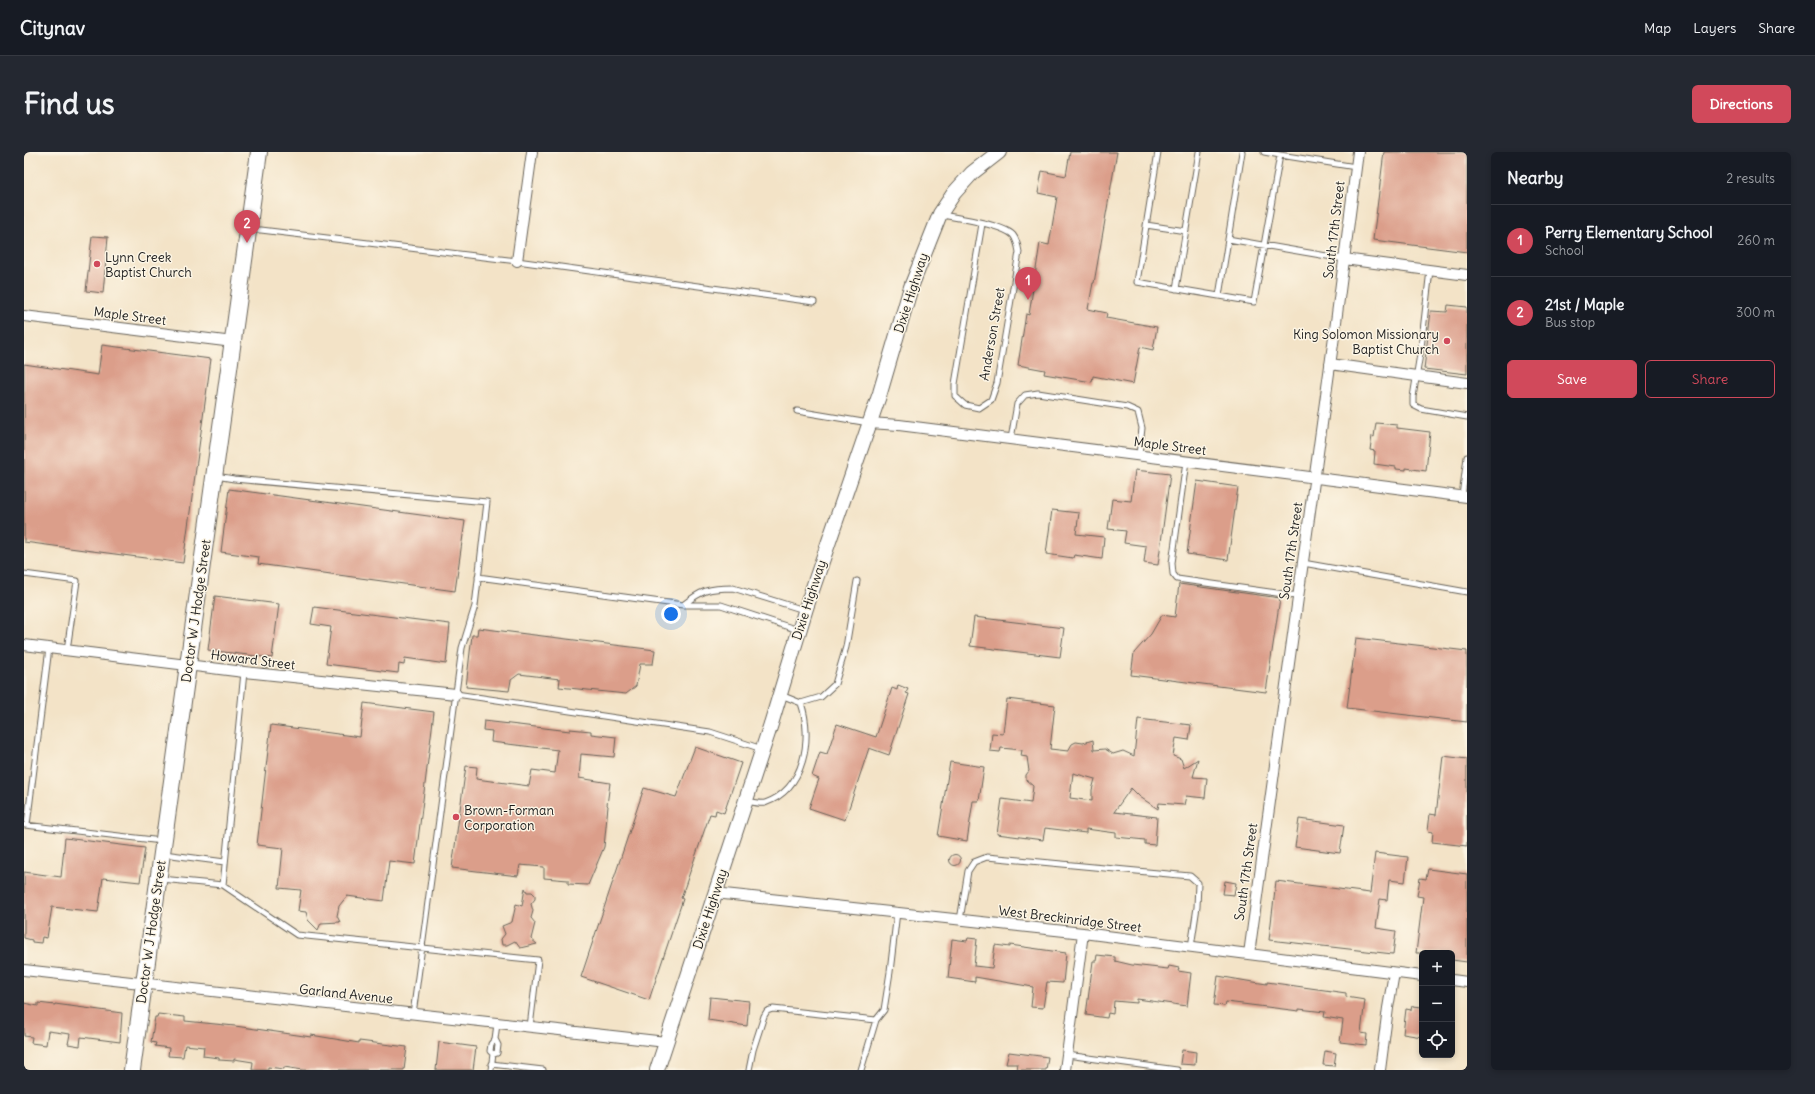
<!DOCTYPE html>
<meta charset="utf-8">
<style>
:root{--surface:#171b24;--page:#242831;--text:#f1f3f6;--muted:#9ea1a6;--line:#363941;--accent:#d1495b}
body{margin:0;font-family:Delius,sans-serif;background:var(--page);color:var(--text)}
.controls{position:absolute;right:12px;bottom:12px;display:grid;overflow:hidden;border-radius:6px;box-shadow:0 2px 6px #0003}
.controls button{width:36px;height:36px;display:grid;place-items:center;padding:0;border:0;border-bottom:1px solid var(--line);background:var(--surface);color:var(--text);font:20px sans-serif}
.you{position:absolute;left:647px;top:462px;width:14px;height:14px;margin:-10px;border:3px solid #fff;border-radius:50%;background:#1a73e8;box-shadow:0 0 0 6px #1a73e833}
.badge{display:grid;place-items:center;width:26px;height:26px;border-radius:50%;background:var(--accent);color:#fff;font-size:13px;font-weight:700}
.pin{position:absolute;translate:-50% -33px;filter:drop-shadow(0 1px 2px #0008)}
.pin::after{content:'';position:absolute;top:21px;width:14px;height:12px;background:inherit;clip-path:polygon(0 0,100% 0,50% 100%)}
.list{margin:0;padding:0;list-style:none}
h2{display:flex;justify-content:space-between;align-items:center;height:52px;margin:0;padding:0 16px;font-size:17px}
h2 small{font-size:13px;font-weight:400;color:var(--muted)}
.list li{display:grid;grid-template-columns:26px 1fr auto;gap:12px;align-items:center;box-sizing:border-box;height:72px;padding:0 16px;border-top:1px solid var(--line)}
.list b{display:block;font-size:15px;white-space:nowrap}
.list p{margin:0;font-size:13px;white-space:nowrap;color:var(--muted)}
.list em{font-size:13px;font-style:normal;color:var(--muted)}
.actions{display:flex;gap:8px;padding:12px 16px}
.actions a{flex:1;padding:9px 0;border:1px solid var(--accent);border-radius:6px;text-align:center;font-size:14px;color:var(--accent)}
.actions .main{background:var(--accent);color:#fff}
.icon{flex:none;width:22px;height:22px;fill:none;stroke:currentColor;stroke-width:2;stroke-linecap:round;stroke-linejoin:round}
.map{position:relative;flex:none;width:1443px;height:918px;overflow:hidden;border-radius:6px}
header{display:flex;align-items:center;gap:24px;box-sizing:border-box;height:56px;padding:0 20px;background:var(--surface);border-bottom:1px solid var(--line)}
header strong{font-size:19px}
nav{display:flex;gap:22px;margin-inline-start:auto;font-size:14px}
.intro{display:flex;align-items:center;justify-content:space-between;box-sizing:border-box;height:96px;padding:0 24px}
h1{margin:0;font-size:28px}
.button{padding:10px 18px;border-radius:6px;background:var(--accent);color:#fff;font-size:14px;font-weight:700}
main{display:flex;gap:24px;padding:0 24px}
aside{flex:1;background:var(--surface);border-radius:6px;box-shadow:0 2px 6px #0003}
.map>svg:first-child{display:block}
.building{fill:#db9e8a;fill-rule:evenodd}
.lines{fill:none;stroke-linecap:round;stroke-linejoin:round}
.lane-casing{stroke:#676258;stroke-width:7}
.street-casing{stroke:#676258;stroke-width:12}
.secondary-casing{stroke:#676258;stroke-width:16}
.primary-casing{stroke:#676258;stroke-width:18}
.lane{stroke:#fff;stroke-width:5}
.street{stroke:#fff;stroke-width:10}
.secondary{stroke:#fff;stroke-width:14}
.primary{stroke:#fff;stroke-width:16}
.poi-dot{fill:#d1495b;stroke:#fcf5e5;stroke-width:1.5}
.labels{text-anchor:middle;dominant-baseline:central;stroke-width:3;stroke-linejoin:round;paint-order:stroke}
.street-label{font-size:13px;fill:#1c1c1c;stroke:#fcf5e5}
.poi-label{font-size:13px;fill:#1c1c1c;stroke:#fcf5e5;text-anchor:start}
</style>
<header>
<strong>Citynav</strong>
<nav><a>Map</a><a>Layers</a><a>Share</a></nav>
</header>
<div class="intro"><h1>Find us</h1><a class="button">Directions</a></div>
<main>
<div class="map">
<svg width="1443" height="918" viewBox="0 0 1443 918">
<rect width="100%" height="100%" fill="#fcf5e5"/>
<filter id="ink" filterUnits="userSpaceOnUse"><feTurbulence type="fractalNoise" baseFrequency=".025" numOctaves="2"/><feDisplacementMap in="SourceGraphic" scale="8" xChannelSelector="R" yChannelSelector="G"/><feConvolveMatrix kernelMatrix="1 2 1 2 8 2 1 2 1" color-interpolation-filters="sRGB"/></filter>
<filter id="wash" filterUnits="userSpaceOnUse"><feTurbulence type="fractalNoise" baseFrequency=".012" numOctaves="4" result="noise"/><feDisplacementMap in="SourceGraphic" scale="16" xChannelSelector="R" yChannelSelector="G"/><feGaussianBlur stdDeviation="0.9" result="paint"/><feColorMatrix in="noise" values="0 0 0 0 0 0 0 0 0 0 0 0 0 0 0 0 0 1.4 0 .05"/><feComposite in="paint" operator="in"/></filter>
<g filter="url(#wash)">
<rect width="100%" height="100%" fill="#f3e3c7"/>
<g id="blocks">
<!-- building -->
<path class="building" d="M1046 0H1093L1070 131H1069L1064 157 1083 161 1082 166 1133 175 1129 198 1116 195 1109 232 1069 224 1068 230 1020 222 1021 218 994 213 1002 162 1005 163 1016 91 1025 93 1033 45 1014 41 1018 19 1042 24Z
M1360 0H1443V100L1349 88Z
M68 84 84 85 79 141 62 139Z
M1424 153 1443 155V222L1400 217 1407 159 1423 160Z
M78 193 187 207 159 411 0 390V212L74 223Z
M1352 271 1373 273V276L1406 280 1402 319 1382 316V318L1372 317V315L1350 312 1351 299 1346 298 1348 284 1350 285Z
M1111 318 1146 322 1134 413 1120 411 1122 394 1100 391 1102 379 1084 377 1088 347 1107 349Z
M1173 329 1214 335 1204 408 1163 402Z
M205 337 441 369 431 439 234 412 235 405 197 400Z
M1028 358 1055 361 1052 382 1080 385 1078 407 1050 403 1049 406 1022 402Z
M1155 432 1256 446 1242 540 1107 523 1110 501 1127 482 1138 463 1151 465Z
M191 444 255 452 248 506 184 498Z
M290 455 426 472 422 512 381 506 380 513 375 512 374 521 302 512 307 475 287 472Z
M950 465 1040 476 1036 505 946 494Z
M454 476 631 498 629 512H616L612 534 602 542 535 535 536 527 495 522 487 528 485 539 442 535 448 483H453Z
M1332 486 1443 499V570L1323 556Z
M874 533 884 537 882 541 885 542 865 603 845 596 821 668 785 656 795 627 788 624 796 600 803 602 813 572 852 585 868 536 873 538Z
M983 547 1031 553 1026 597 1044 599 1048 592 1052 590 1059 591 1069 588 1070 598 1081 597 1089 602 1099 599 1110 604 1114 567 1167 573 1165 588 1152 586 1149 604 1157 607 1160 616 1174 607 1169 625 1183 626 1181 646 1162 644 1160 653 1135 651 1134 657 1116 645 1107 636 1090 660 1133 665 1131 693 1121 692V688L1092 685V681L1062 677V681L1021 676 1019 688 973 682 978 647 1007 651 1009 634 1002 628V623L1005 619 1003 605 997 604 998 598 977 596 976 600 966 599 968 581 979 582ZM1049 621 1071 627 1068 638V649L1046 646Z
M340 551 410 560 391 712 365 709 360 749 323 744 315 754 313 764 316 770 297 771 294 778 284 768 282 760 274 759 277 738 255 736 259 696 233 693 247 573 336 585Z
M460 569 546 579V577L567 579V582L592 585 590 605 557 602 555 626 586 631 583 653 584 654 580 695 564 733 544 732V728L520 726V715L496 713 494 724 428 716 442 614 453 615 452 627 505 634 508 618 531 621 534 598 467 590 468 579 459 578Z
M671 595 717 611 700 661 692 658 691 663 686 662 657 746 659 747 625 848 557 825 620 636 652 645Z
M1419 604 1443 607V694L1408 690 1409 680 1404 679 1406 662 1412 663Z
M926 610 960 615 955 649H949L943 689 914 684Z
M1275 667 1320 673 1316 701 1271 695Z
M41 686 121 696 116 730 79 726 74 760 28 755 23 786 18 785 17 791 8 790V788L0 786V720L37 725Z
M1351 701 1384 705 1381 730 1365 728 1363 748 1356 747 1352 776 1372 779 1369 802 1245 788 1252 729 1346 741Z
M925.5 708a5.5 5.5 0 1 1 11 0a5.5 5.5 0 1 1-11 0Z
M1404 717 1443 722V810L1428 808V801H1392L1399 745 1393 744 1396 726 1402 727Z
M1201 729 1212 731 1210 743 1199 742Z
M501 736 503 740H508L511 743V747L507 752 509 759 507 766 511 771 507 787 513 792 496 796 491 789 483 793H478L477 787 481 782 478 774 488 770 492 752 498 754Z
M944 786 953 787 950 814 968 816 971 793 986 795V793L1042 801 1039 831 1023 830 1019 856 1007 855 1009 835 951 825V830L924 826 928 787 943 789Z
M1073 803 1091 805V809L1108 813 1144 817 1145 814 1155 816 1154 819 1167 821 1163 854 1113 847V851L1090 849 1089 862 1084 861 1083 866 1062 863 1069 809H1072Z
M1194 824 1223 829 1243 832V830L1322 841V845L1341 848 1337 881 1343 882 1342 893 1316 890 1319 868 1300 865 1301 860 1275 857V859L1202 850 1201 854 1190 853Z
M686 845 725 849 723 874 684 868Z
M0 851 14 854V851L31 853V852L98 861 96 890 57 885 56 894 44 892 46 882 24 879 22 893 7 891 8 885 0 884Z
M1388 854 1398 855V885L1379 882 1382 857 1387 858Z
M134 862 161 865V869L211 874 287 885V883L335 891V889L383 895 380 918H279L260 915V917L244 915V918H228L229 910 210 907V909L195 908V906L179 904 180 895 161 893 159 905 144 904 145 896 131 894 132 891 127 890 131 865H133Z
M415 890 452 895 449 918H412Z
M1158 898 1172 900 1171 913 1156 912Z
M1301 899 1312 901 1310 914 1299 913Z
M985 900 1024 905 1022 918H993L994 912H982Z"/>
</g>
</g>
<g filter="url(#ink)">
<use href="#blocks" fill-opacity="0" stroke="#676258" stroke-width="1"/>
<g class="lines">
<defs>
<path id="lane" d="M1134 0 1113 130 1230 150 1256 3 1240 0
M1256 3 1332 15
M918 63C934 66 978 72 989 83 993 88 994 94 995 100L973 231 967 248 955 256 941 253 931 244V232L958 72
M1122 73 1162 79
M226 78H237L493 109 790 150
M1204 87 1320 107
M1406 118 1397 196 1389 245V253L1397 257 1443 265
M1152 137 1175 0
M1195 144 1218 0
M773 259 845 271
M987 287 993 252 1001 243 1014 241 1103 255 1114 260 1118 276 1115 303
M1162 310 1148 411 1149 422 1153 427 1274 444
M192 324 210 327 463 350 451 454 438 496 389 862
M1438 344 1443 305
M1279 411 1443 440
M0 422 53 429 43 498
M454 425 659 453H697L774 478
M659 453C678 438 685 436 709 436L780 458
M432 542 686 580 738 597
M757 543 777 551 797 545 811 532 822 495 833 429
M723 649C728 650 736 652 741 651 781 637 789 586 777 551
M1 673 138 689
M3 673 25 496
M140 702 201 710
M137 727 199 733 273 783 514 808 506 875
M199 733 220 520
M936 768 944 719 950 710 963 705 1166 724 1174 731 1173 755 1167 795
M469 902 473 901 474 893 471 887 473 872
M1043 903 1153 918
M467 912 519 918
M467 918 469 902 466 899 467 892 471 887
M725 918 729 898 740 864 743 859 749 857 852 868
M837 918 852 868 860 858 866 820 873 760"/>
<path id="street" d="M1320 107 1443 123
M493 109 508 0
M0 164 209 190
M1306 212 1443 231
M846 271 875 273 1443 345
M0 493 220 520 432 542
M691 741 1059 781 1398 824
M1225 802 1312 170 1334 0
M0 818 642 890
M1428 828 1443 830
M1041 918 1059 781
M1356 918 1364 856 1370 821"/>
<path id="secondary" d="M633 918 747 572 782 456 856 241 887 135 916 62 930 41 948 21 975 0"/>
<path id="primary" d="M108 918 235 0"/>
</defs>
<!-- lane casing -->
<use href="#lane" class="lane-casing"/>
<!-- street casing -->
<use href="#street" class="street-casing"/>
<!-- secondary casing -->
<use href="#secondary" class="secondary-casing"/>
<!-- primary casing -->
<use href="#primary" class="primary-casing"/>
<!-- lane -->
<use href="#lane" class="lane"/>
<!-- street -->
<use href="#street" class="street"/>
<!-- secondary -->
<use href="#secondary" class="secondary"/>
<!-- primary -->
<use href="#primary" class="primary"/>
</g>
</g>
<!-- markers -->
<g class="poi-dot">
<circle cx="73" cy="112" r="4"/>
<circle cx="1423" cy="189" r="4"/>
<circle cx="432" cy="665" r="4"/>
</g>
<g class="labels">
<!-- street labels -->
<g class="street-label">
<text transform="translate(1310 78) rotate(-83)">South 17th Street</text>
<text transform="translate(887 141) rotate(-72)">Dixie Highway</text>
<text transform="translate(106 164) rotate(7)">Maple Street</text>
<text transform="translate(968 182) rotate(-80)">Anderson Street</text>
<text transform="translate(1146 294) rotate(7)">Maple Street</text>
<text transform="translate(1267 399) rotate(-82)">South 17th Street</text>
<text transform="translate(785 448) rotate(-72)">Dixie Highway</text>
<text transform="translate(172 459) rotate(-82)">Doctor W J Hodge Street</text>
<text transform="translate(229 508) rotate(7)">Howard Street</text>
<text transform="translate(1222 720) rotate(-82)">South 17th Street</text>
<text transform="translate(686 757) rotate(-72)">Dixie Highway</text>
<text transform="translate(1046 767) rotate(7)">West Breckinridge Street</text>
<text transform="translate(127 780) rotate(-82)">Doctor W J Hodge Street</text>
<text transform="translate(322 842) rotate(6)">Garland Avenue</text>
</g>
<!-- poi labels -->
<g class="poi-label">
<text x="81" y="105">Lynn Creek<tspan x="81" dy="15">Baptist Church</tspan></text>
<text x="1415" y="182" text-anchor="end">King Solomon Missionary<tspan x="1415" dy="15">Baptist Church</tspan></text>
<text x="440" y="658">Brown-Forman<tspan x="440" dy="15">Corporation</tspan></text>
</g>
</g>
</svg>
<div class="controls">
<button>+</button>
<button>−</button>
<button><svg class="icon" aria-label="locate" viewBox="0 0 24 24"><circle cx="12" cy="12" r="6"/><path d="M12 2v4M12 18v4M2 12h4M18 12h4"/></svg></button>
</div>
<div class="you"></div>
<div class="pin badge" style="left:1004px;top:148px">1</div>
<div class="pin badge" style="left:223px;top:91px">2</div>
</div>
<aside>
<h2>Nearby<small>2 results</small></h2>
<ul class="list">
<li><span class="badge">1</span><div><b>Perry Elementary School</b><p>School</p></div><em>260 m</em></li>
<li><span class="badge">2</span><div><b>21st / Maple</b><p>Bus stop</p></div><em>300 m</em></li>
</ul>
<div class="actions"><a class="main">Save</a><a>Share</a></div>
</aside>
</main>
